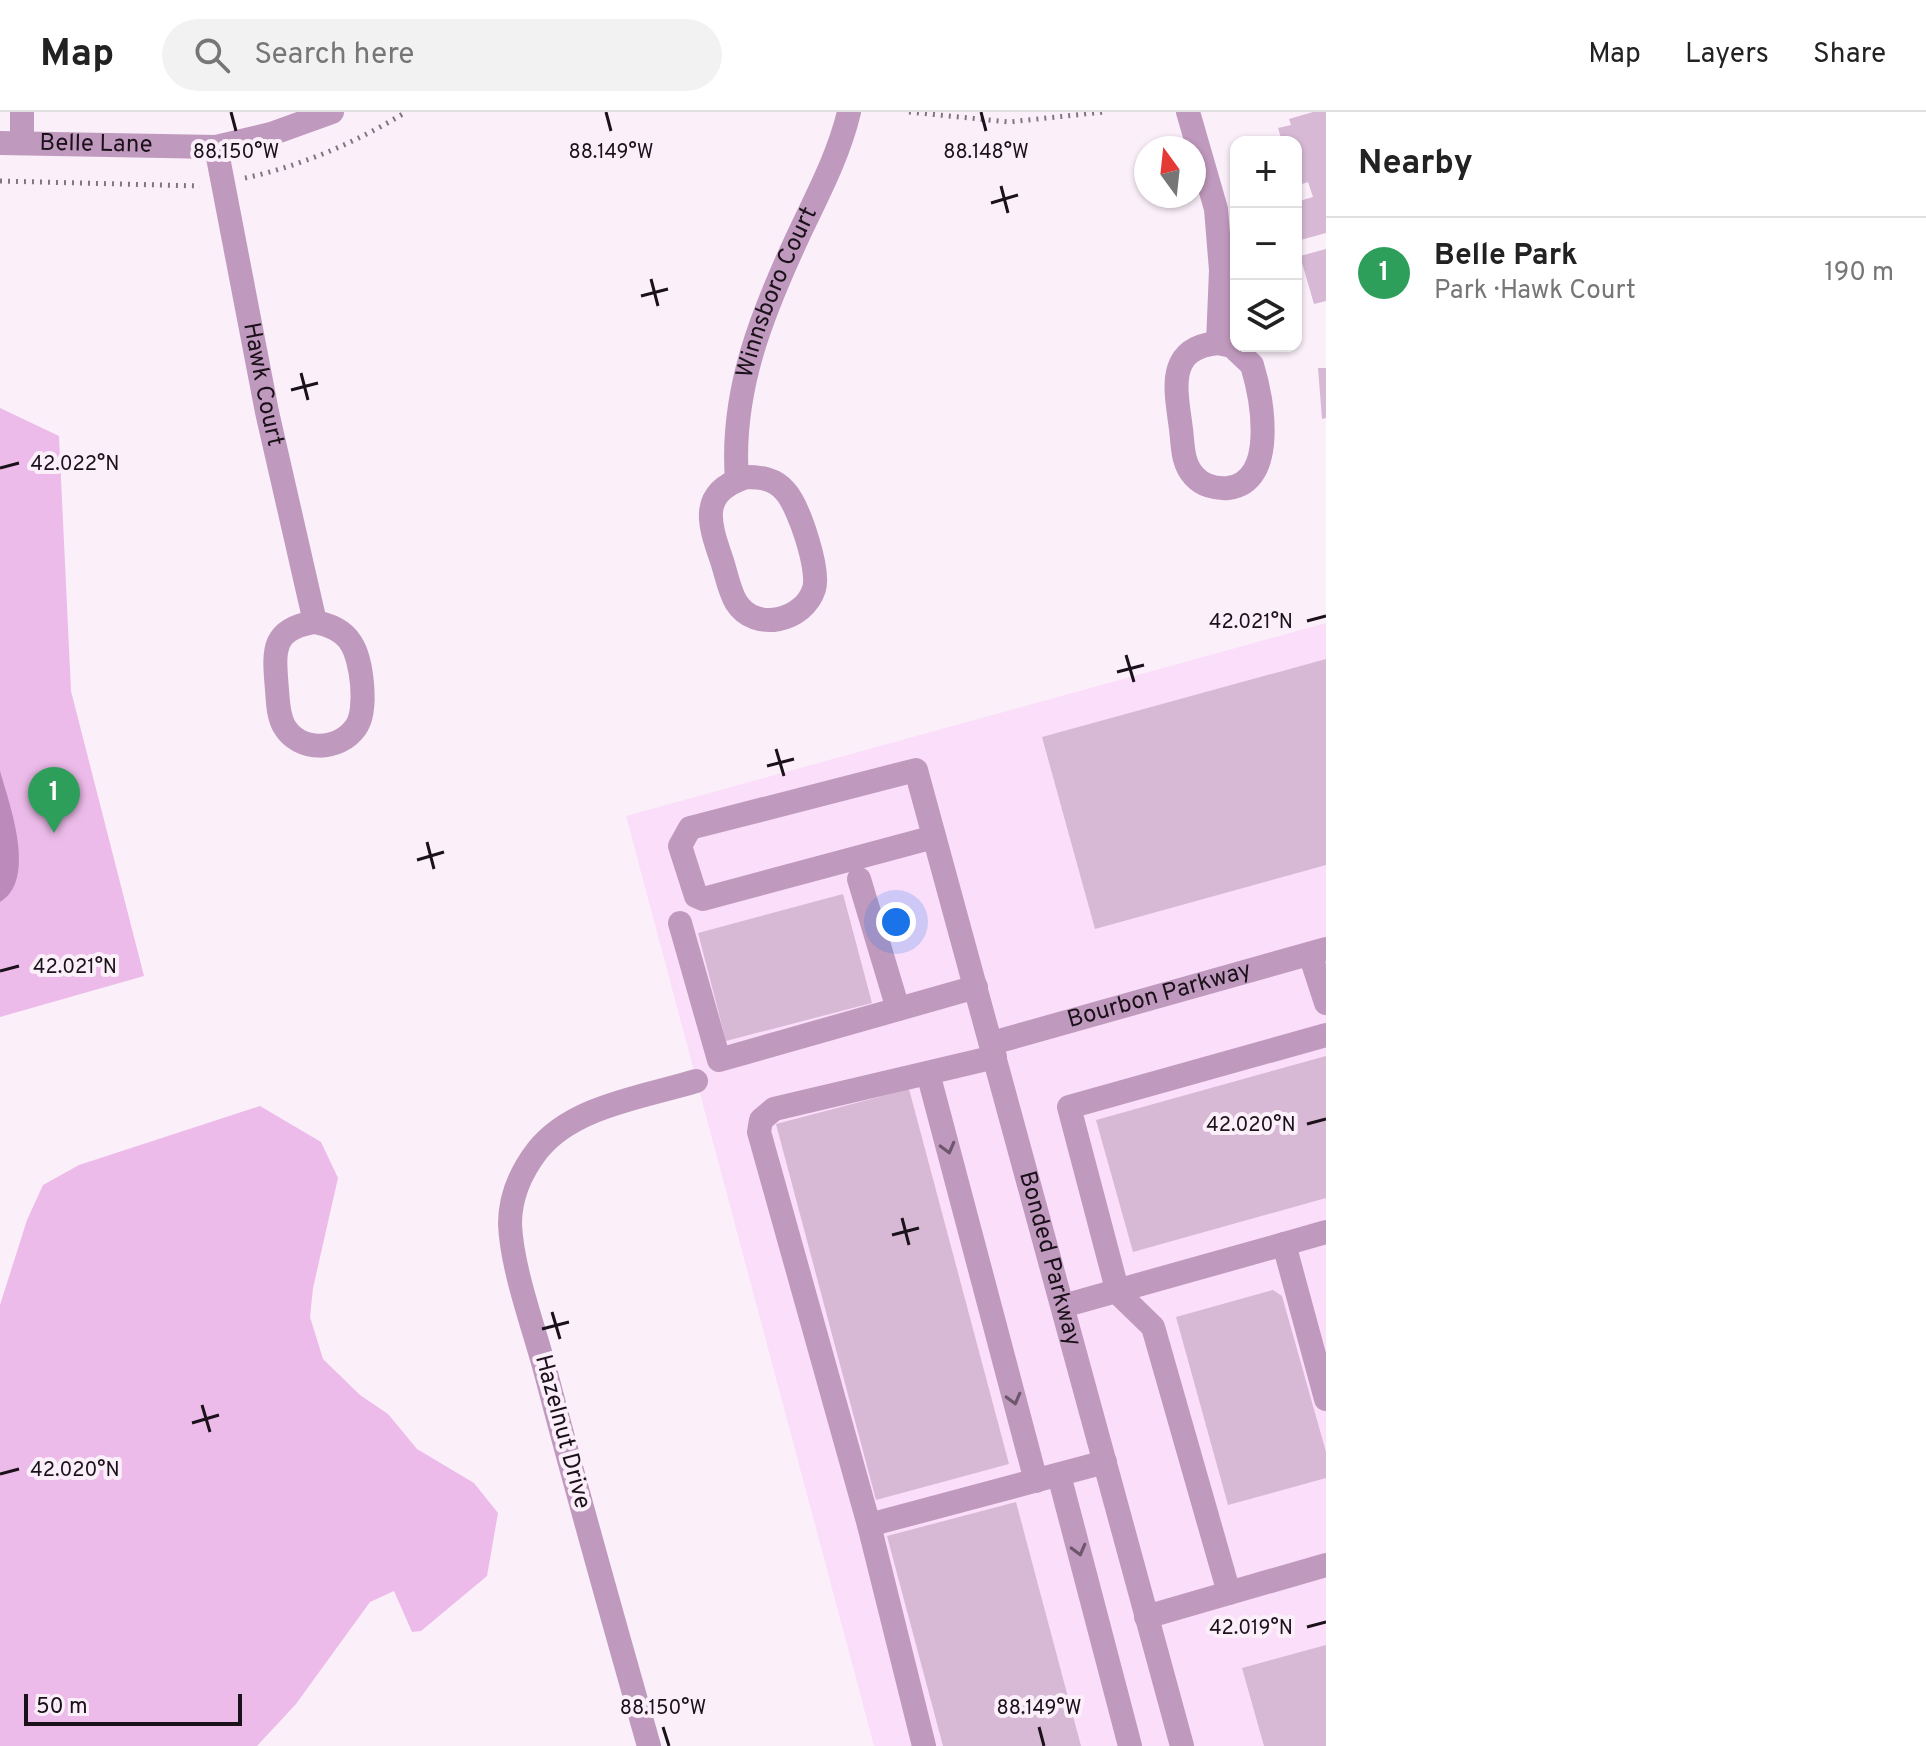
<!DOCTYPE html>
<meta charset="utf-8">
<style>
:root{--surface:#fff;--page:#f2f2f2;--text:#222;--muted:#767676;--line:#e0e0e0;--accent:#d93025}
body{margin:0;font-family:Overpass,sans-serif;background:var(--page);color:var(--text)}
.controls{position:absolute;right:24px;top:24px;display:grid;overflow:hidden;border-radius:16px;box-shadow:0 2px 6px #0004}
.controls button{width:72px;height:72px;display:grid;place-items:center;padding:0;border:0;border-bottom:2px solid var(--line);background:var(--surface);color:var(--text);font:40px sans-serif}
.compass{position:absolute;left:1134px;top:24px;width:72px;height:72px;border-radius:50%;background:var(--surface);box-shadow:0 2px 6px #0004;rotate:345deg}
.scale{position:absolute;left:24px;bottom:20px;width:218px;box-sizing:border-box;padding-left:8px;border:4px solid #1b111a;border-top:0;font-size:22px;line-height:28px;white-space:nowrap;color:#1b111a;-webkit-text-stroke:6px #fbeffa;paint-order:stroke}
.you{position:absolute;left:896px;top:810px;width:28px;height:28px;margin:-20px;border:6px solid #fff;border-radius:50%;background:#1a73e8;box-shadow:0 0 0 12px #1a73e833}
.badge{display:grid;place-items:center;width:52px;height:52px;border-radius:50%;background:var(--accent);color:#fff;font-size:26px;font-weight:700}
.pin{position:absolute;translate:-50% -66px;filter:drop-shadow(0 2px 4px #0008)}
.pin::after{content:'';position:absolute;top:42px;width:28px;height:24px;background:inherit;clip-path:polygon(0 0,100% 0,50% 100%)}
.list{margin:0;padding:0;list-style:none}
h2{display:flex;justify-content:space-between;align-items:center;height:104px;margin:0;padding:0 32px;font-size:34px}
h2 small{font-size:26px;font-weight:400;color:var(--muted)}
.list li{display:grid;grid-template-columns:52px 1fr auto;gap:24px;align-items:center;box-sizing:border-box;height:112px;padding:0 32px;border-top:2px solid var(--line)}
.list b{display:block;font-size:30px;white-space:nowrap}
.list p{margin:0;font-size:26px;white-space:nowrap;color:var(--muted)}
.list em{font-size:26px;font-style:normal;color:var(--muted)}
.icon{flex:none;width:44px;height:44px;fill:none;stroke:currentColor;stroke-width:2;stroke-linecap:round;stroke-linejoin:round}
.map{position:relative;flex:none;width:1326px;height:1634px;overflow:hidden}
header{display:flex;align-items:center;gap:48px;box-sizing:border-box;height:112px;padding:0 40px;background:var(--surface);border-bottom:2px solid var(--line)}
header strong{font-size:38px}
nav{display:flex;gap:44px;margin-inline-start:auto;font-size:28px}
.search{width:560px;height:72px;background:var(--page);display:flex;align-items:center;gap:20px;box-sizing:border-box;padding:0 28px;border-radius:44px;color:var(--muted);font-size:30px}
main{display:flex}
aside{flex:1;background:var(--surface)}
.map>svg:first-child{display:block}
.built{fill:#fbdef9}
.green{fill:#edbbea}
.water{fill:#bd8bbb}
.building{fill:#d7b9d5}
.lines{fill:none;stroke-linecap:round;stroke-linejoin:round}
.path{stroke:#817680;stroke-width:5;stroke-dasharray:2 6;stroke-linecap:butt}
.minor{stroke:#c09abe;stroke-width:24}
.oneway{stroke:#6e566c}
.ticks{fill:none;stroke:#1b111a;stroke-width:3}
.labels{text-anchor:middle;dominant-baseline:central;stroke-width:8;stroke-linejoin:round;paint-order:stroke}
.street-label{font-size:24px;fill:#1b111a;stroke:#fbeffa}
.ticks-label{font-size:20px;text-anchor:middle;fill:#1b111a;stroke:#fbeffa;stroke-width:8;stroke-linejoin:round;paint-order:stroke}
</style>
<header>
<strong>Map</strong>
<div class="search"><svg class="icon" aria-label="search" viewBox="0 0 24 24"><circle cx="10" cy="10" r="6"/><path d="M15 15l6 6"/></svg>Search here</div>
<nav><a>Map</a><a>Layers</a><a>Share</a></nav>
</header>
<main>
<div class="map">
<svg width="1326" height="1634" viewBox="0 0 1326 1634">
<rect width="100%" height="100%" fill="#fbeffa"/>
<!-- built -->
<path class="built" d="M1326 511V1634H874L626 704Z"/>
<!-- green -->
<path class="green" d="M0 296 59 324 71 579 144 864 0 905Z
M260 994 321 1030 338 1066 313 1176 310 1205 323 1247 360 1283 388 1302 417 1337 474 1371 498 1401 487 1464 421 1519 412 1520 394 1479 370 1490 296 1592 257 1634H0V1193L27 1108 43 1073 79 1053Z"/>
<!-- water -->
<path class="water" d="M0 659C9 691 38 768 0 790Z"/>
<!-- building -->
<path class="building" d="M1313 0H1326V121L1297 129 1296 90 1313 85 1308 70 1296 74V30L1269 29 1281 26 1278 16 1291 13 1289 7Z
M1326 137V189L1314 192 1300 144Z
M1318 256H1326V306L1322 307Z
M1326 547V753L1095 817 1042 625Z
M843 782 872 891 726 929 698 821Z
M1326 944V1086L1133 1140 1096 1008Z
M909 977 1009 1352 876 1388 776 1012Z
M1273 1178 1282 1184 1326 1340V1366L1228 1393 1176 1205Z
M1016 1390 1081 1634H943L887 1424Z
M1326 1533V1634H1264L1242 1556Z"/>
<g class="lines">
<!-- path -->
<path class="path" d="M909 0 1009 10 1104 0
M245 66C301 54 357 30 406 0
M0 69 200 74"/>
<!-- minor -->
<g class="minor">
<path d="M22 0V30"/>
<path d="M1188 0 1216 97 1221 158 1218 231"/>
<path id="s1" d="M0 31 216 35 271 22 332 0"/>
<path id="s2" d="M216 35 267 300 315 510"/>
<path d="M1218 231 1232 234 1252 253C1262 286 1278 370 1228 376 1215 377 1202 373 1194 364 1182 351 1183 333 1181 317 1176 278 1165 236 1218 231Z"/>
<path d="M746 365C761 365 775 367 785 379 799 394 820 458 814 477 804 509 755 521 736 490 729 478 726 461 722 449 709 411 698 381 746 365Z"/>
<path id="s3" d="M737 368C730 279 763 199 800 120 819 80 839 42 849 0"/>
<path d="M315 510C330 513 343 518 351 531 362 548 368 598 356 615 339 640 299 640 284 614 278 603 278 590 277 578 274 540 270 517 315 510Z"/>
<path id="s4" d="M934 725 703 787 696 784 680 734 690 716 916 658 1182 1634"/>
<path d="M859 767 898 897"/>
<path d="M680 811 719 948 976 875"/>
<path d="M1310 842 1326 891"/>
<path id="s5" d="M992 931 1326 837"/>
<path d="M928 961 1036 1369"/>
<path d="M1284 1132 1326 1120"/>
<path d="M1063 1194 1284 1132 1326 1287"/>
<path d="M1059 1363 1130 1634"/>
<path d="M869 1413 1105 1350"/>
<path d="M1229 1481 1153 1215 1118 1181 1069 995 1326 923"/>
<path d="M1146 1505 1326 1453"/>
<path d="M649 1634C614 1511 579 1388 547 1265 535 1218 512 1159 510 1112 510 1085 521 1060 537 1039 572 994 644 985 696 969"/>
<path d="M924 1634 869 1413 759 1020 761 1008 774 997 995 945"/>
</g>
</g>
<!-- one-way arrows -->
<defs><path id="oneway-chevron" d="M-2-3.5L2.5 0L-2 3.5" fill="none" stroke-width="1.6" stroke-linecap="round" stroke-linejoin="round" transform="scale(2)"/></defs>
<g class="oneway">
<use href="#oneway-chevron" transform="translate(948 1036) rotate(75)"/>
<use href="#oneway-chevron" transform="translate(1014 1287) rotate(75)"/>
<use href="#oneway-chevron" transform="translate(1079 1438) rotate(75)"/>
</g>
<!-- ticks -->
<path class="ticks" d="M231 0 236 19M606 0 611 19M981 0 986 19M1001 74 1008 101M991 91 1018 83M651 167 658 194M641 184 668 177M301 261 308 288M291 278 318 271M0 356 19 351M1307 509 1326 504M1126 543 1134 570M1117 560 1144 553M776 637 784 664M767 654 794 647M427 730 434 757M417 748 444 740M0 859 19 854M1307 1012 1326 1007M902 1106 909 1133M892 1123 919 1116M552 1200 560 1227M542 1217 569 1210M202 1293 210 1320M192 1311 219 1303M0 1362 19 1357M1307 1515 1326 1510M663 1615 669 1634M1039 1615 1044 1634"/>
<g class="labels">
<!-- street labels -->
<g class="street-label">
<text stroke="none"><textPath href="#s1" startOffset="96">Belle Lane</textPath></text>
<text stroke="none"><textPath href="#s3" startOffset="194">Winnsboro Court</textPath></text>
<text stroke="none"><textPath href="#s2" startOffset="242">Hawk Court</textPath></text>
<text stroke="none"><textPath href="#s5" startOffset="174">Bourbon Parkway</textPath></text>
<text stroke="none"><textPath href="#s4" startOffset="1060">Bonded Parkway</textPath></text>
<text transform="translate(562 1320) rotate(75)">Hazelnut Drive</text>
</g>
</g>
<g class="ticks-label">
<text x="236" y="46">88.150°W</text>
<text x="611" y="46">88.149°W</text>
<text x="986" y="46">88.148°W</text>
<text x="75" y="358">42.022°N</text>
<text x="1251" y="516">42.021°N</text>
<text x="75" y="861">42.021°N</text>
<text x="1251" y="1019">42.020°N</text>
<text x="75" y="1364">42.020°N</text>
<text x="1251" y="1522">42.019°N</text>
<text x="663" y="1602">88.150°W</text>
<text x="1039" y="1602">88.149°W</text>
</g>
</svg>
<div class="controls">
<button>+</button>
<button>−</button>
<button><svg class="icon" aria-label="layers" viewBox="0 0 24 24"><path d="M12 4l9 5-9 5-9-5zM3 14l9 5 9-5"/></svg></button>
</div>
<svg class="compass" viewBox="-18 -18 36 36"><path d="M0-13l5 13h-10z" fill="#e53935"/><path d="M0 13l5-13h-10z" fill="#767676"/></svg>
<div class="scale">50 m</div>
<div class="you"></div>
<div class="pin badge" style="left:54px;top:721px;background:#2e9e5b">1</div>
</div>
<aside>
<h2>Nearby<small></small></h2>
<ul class="list">
<li><span class="badge" style="background:#2e9e5b">1</span><div><b>Belle Park</b><p>Park · Hawk Court</p></div><em>190 m</em></li>
</ul>
</aside>
</main>
